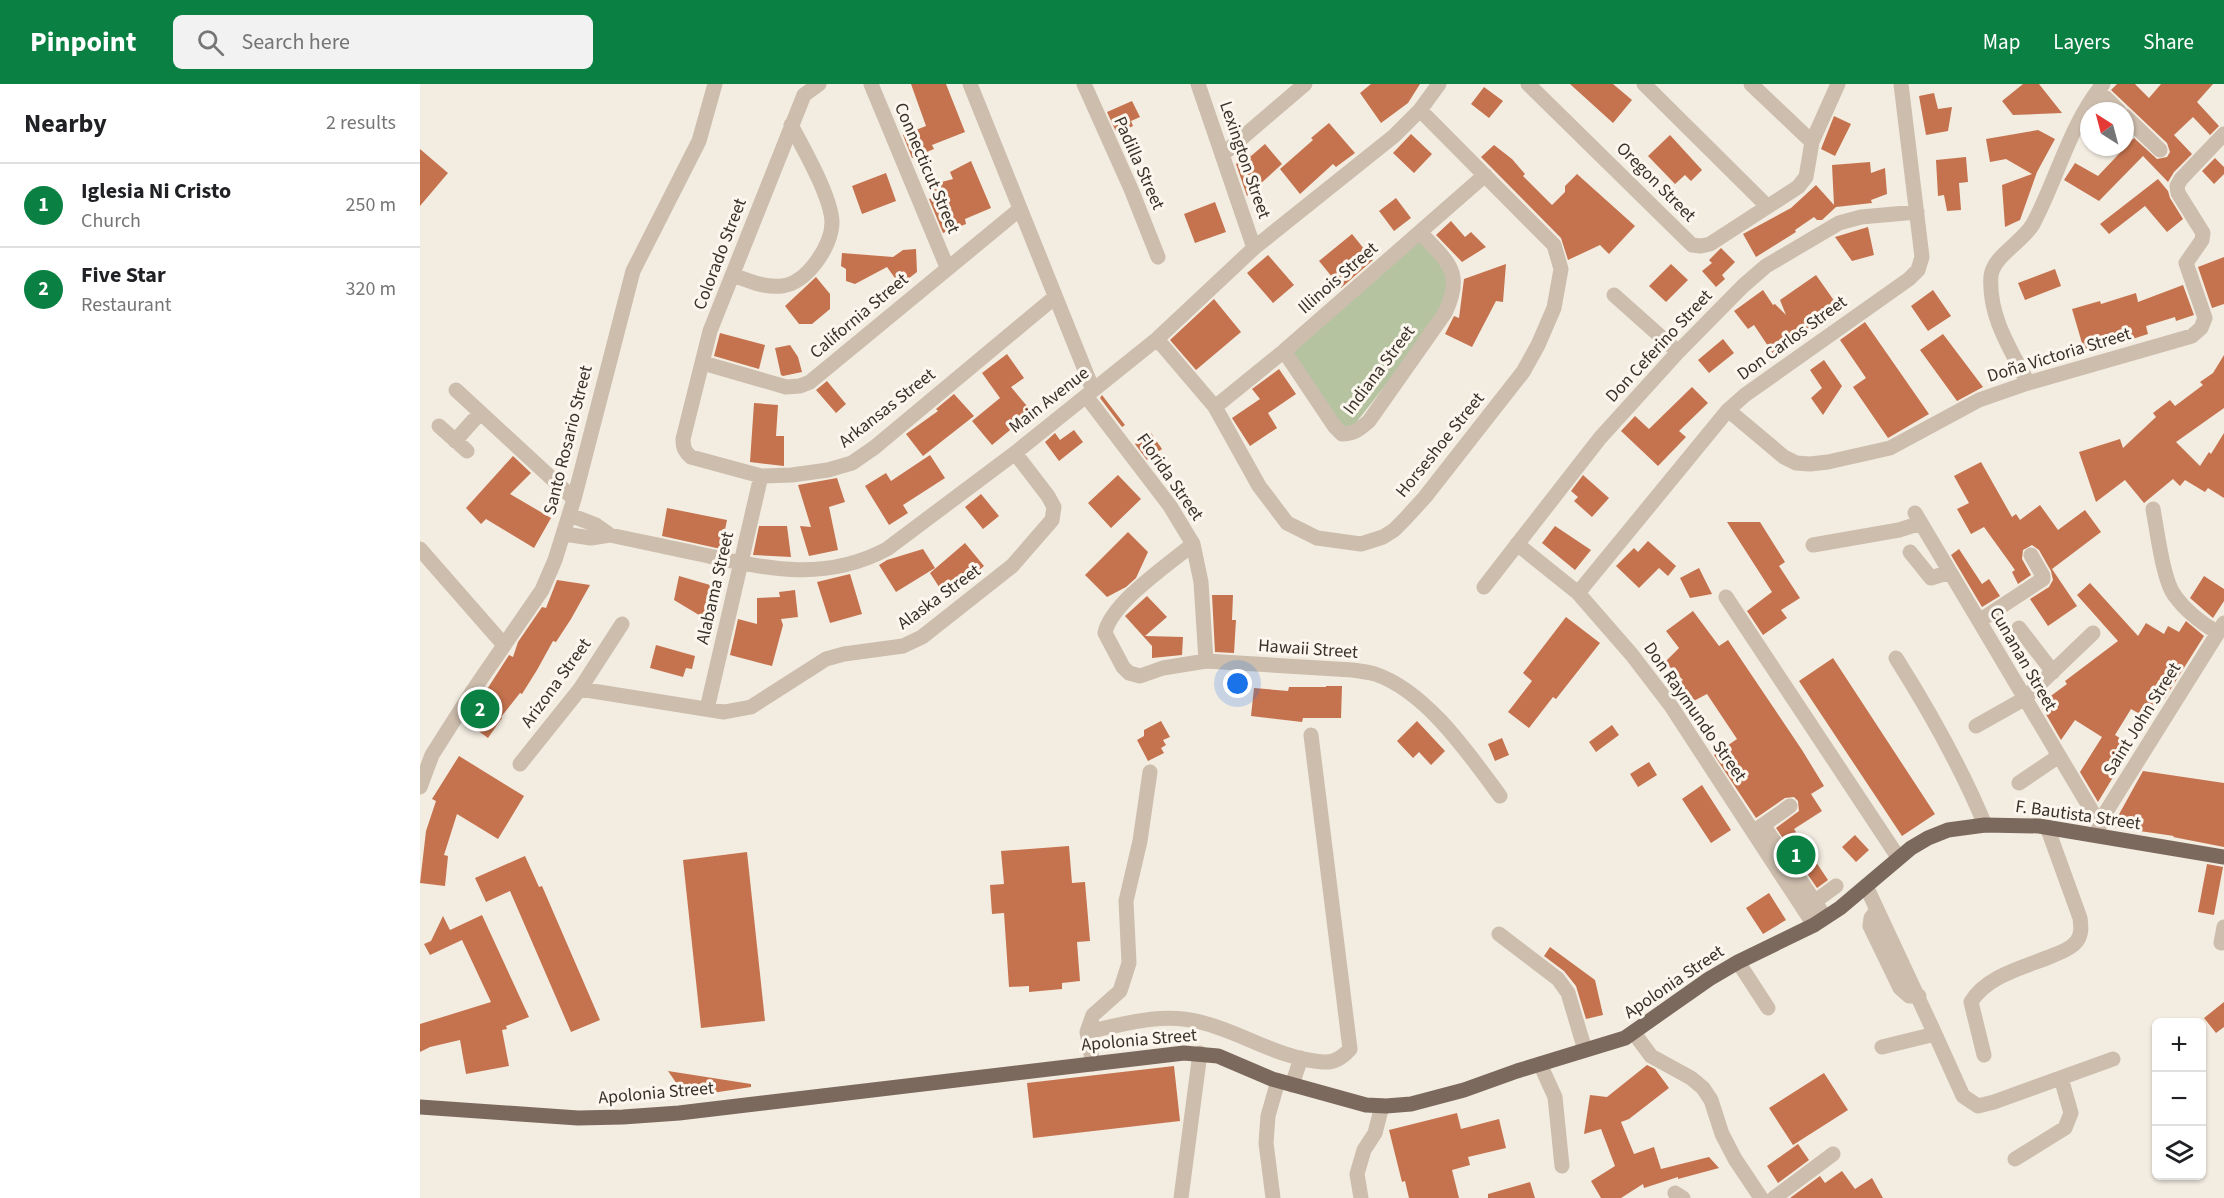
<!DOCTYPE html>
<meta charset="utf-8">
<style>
:root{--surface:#fff;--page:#f2f2f2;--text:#202124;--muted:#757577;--line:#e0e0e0;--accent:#0b8043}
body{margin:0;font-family:"Source Sans 3",sans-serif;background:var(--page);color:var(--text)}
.controls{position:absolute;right:18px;bottom:18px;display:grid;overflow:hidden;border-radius:9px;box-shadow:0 2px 4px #0004}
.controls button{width:54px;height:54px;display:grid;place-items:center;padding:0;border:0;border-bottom:2px solid var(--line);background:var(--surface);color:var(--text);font:30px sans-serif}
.compass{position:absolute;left:1660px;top:18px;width:54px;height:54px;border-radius:50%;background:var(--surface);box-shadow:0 2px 4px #0004;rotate:324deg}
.you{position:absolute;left:818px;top:600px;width:21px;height:21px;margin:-15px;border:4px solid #fff;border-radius:50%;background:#1a73e8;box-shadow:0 0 0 9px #1a73e833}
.badge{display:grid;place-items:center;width:39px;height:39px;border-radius:50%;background:var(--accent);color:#fff;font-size:20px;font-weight:700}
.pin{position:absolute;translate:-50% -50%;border:3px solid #fff;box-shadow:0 2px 6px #0006}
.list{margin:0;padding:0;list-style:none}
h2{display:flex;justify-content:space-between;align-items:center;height:78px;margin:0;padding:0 24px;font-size:26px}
h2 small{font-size:20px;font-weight:400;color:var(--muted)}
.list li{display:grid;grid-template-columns:39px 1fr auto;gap:18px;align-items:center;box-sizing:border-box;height:84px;padding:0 24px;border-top:2px solid var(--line)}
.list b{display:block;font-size:22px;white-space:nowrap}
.list p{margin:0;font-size:20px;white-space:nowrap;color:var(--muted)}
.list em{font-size:20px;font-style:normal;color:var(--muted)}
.icon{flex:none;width:33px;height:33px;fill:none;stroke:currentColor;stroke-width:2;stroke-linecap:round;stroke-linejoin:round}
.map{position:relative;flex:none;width:1804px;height:1114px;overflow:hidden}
header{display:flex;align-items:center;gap:36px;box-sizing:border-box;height:84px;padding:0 30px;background:var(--accent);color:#fff}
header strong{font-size:28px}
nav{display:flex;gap:33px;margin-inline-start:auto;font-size:21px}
.search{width:420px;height:54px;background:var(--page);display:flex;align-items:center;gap:15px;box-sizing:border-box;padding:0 21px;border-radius:9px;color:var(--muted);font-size:22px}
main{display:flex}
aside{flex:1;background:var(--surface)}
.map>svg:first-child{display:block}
.green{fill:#b5c3a1}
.building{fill:#c5734e}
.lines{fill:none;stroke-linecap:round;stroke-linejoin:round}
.minor{stroke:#ccbdad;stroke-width:15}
.major{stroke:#7c695d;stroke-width:15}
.labels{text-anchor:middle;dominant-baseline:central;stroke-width:6;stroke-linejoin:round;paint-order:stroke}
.street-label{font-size:18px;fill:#3a312b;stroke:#fbf6ee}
</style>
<header>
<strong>Pinpoint</strong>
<div class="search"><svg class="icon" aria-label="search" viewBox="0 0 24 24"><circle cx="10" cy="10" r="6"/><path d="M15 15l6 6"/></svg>Search here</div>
<nav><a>Map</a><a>Layers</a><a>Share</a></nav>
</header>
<main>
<aside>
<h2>Nearby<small>2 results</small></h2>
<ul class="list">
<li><span class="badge">1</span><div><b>Iglesia Ni Cristo</b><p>Church</p></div><em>250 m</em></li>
<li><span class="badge">2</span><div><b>Five Star</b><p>Restaurant</p></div><em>320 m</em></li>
</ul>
</aside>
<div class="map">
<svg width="1804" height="1114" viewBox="0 0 1804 1114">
<rect width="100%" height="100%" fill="#f3ece1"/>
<!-- green -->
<path class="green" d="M1001 152 1031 198 1023 228 931 345 922 347 868 267Z"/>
<!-- building -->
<path class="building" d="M491 0H526L545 48 512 61 514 65 492 74 483 51 506 42Z
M951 0H1000L988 19 961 39 940 9Z
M1150 0H1193L1212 16 1193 39Z
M1603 0H1619L1642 29 1593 31 1582 17Z
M1697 0H1715L1729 14 1741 0H1793L1777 18 1799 42 1790 51 1773 33 1754 51 1772 70 1754 88 1748 98 1723 72 1679 117 1644 96 1655 79 1678 92 1714 54 1737 75 1747 73 1750 68 1747 59 1691 6Z
M1064 3 1083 17 1069 34 1051 20Z
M1514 9 1518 25 1532 23 1528 47 1506 51 1499 12Z
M712 17 720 33 711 37 713 42 697 50 687 28Z
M1414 32 1431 40 1415 72 1401 65Z
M909 39 935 69 916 83 913 80 880 110 860 85 893 56 891 54Z
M1618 46 1635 55 1617 88 1600 136 1585 143 1582 101 1612 90 1586 75 1570 78 1566 55Z
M991 50 1012 70 994 89 973 69Z
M1250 51 1282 86 1271 97 1265 91 1255 100 1228 72Z
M845 60 862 80 827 112 816 80 828 69 831 72Z
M1074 61 1092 75 1105 90 1103 92 1132 121 1145 108V102L1157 90 1215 142 1189 170 1180 161 1148 176 1141 154 1061 73Z
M0 65 28 89 0 122Z
M1546 73 1548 98 1539 99 1541 126 1527 127 1524 111 1518 112 1516 76Z
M1795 74 1804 83V90L1794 100 1782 87Z
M551 77 571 124 545 135 546 140 523 149 509 115 515 113 513 105 521 104 518 99 533 95 530 88Z
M1450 78 1451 89 1465 84 1467 110 1451 116 1452 119 1416 123 1402 136H1397L1394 133 1375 146 1376 148 1336 173 1323 150 1371 124 1396 101 1414 121 1412 81Z
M466 89 476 117 442 130 432 102Z
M1738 95 1748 107 1750 114 1763 135 1747 148 1725 122 1689 150 1680 140Z
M976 114 991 134 974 147 959 127Z
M795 118 806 148 775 159 764 130Z
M1031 137 1045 153 1051 148 1066 163 1042 178 1016 151Z
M1448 143 1454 171 1432 177 1415 153Z
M932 150 953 176 921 204 899 177Z
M1301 164 1315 178 1302 191 1305 195 1296 203 1282 187 1292 179 1289 176Z
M496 165 497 188 480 201 467 183 435 200 426 197V185L421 182 422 169 473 173 483 166Z
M848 171 874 201 853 219 827 189Z
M1804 173V220L1792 224 1778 183Z
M1086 180 1083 218 1076 217 1052 263 1025 250 1034 232 1039 234 1044 195Z
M1251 180 1268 196 1246 218 1229 202Z
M1635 185 1641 202 1605 216 1598 199Z
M1396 191 1420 225 1354 271 1334 241 1328 245 1314 227 1343 206 1353 221 1355 220 1366 231 1360 216Z
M396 193 410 210V225L392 240H379L365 222Z
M1763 201 1774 231 1756 237 1755 233 1726 242 1728 250 1700 259 1699 255 1664 266 1652 225 1680 217 1681 220 1716 209 1718 218Z
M1513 206 1531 232 1508 247 1491 222Z
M794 215 821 248 776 286 750 256Z
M1445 238 1509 330 1468 354 1433 303 1446 294 1420 256Z
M300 249 345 261 339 285 294 272Z
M1523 250 1563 303 1537 317 1500 266Z
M1303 255 1314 269 1289 289 1278 276Z
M370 261 378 273 382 288 363 292 361 291 355 264Z
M587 270 604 294 591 303 612 328 572 361 552 337 580 314 562 289Z
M1804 271V324L1756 358 1780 382 1789 368 1791 370 1804 349V414L1788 404 1785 408 1765 396 1760 402 1753 395 1724 419 1705 396 1676 418 1659 368 1700 355 1703 364 1736 333 1733 329 1750 316 1755 322 1783 301 1780 298 1793 289Z
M1404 276 1422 302 1403 331 1391 314 1402 304 1390 286Z
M859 285 876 310 848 329 857 344 830 362 812 334 840 315 832 305Z
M407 297 426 320 416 329 396 306Z
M1272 303 1288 319 1259 347 1266 353 1238 382 1201 347 1215 332 1229 345Z
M534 310 554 332 503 372 486 350 518 327 516 325Z
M682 311 705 341 702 343 680 314Z
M334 319 358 321 356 352H364V382L330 378Z
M654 346 663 358 639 377 625 358 635 349 640 356Z
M731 349 742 365 727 376 715 360Z
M510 371 525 394 483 421 488 429 469 441 445 402 466 389 471 397Z
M93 372 111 389 90 410 131 434 114 464 66 435 61 440 46 424Z
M1561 378 1592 433 1596 430 1600 436 1620 421 1638 446 1665 426 1681 448 1632 485 1657 522 1628 542 1610 515 1629 503 1633 496 1631 487 1619 466 1612 461 1603 466 1602 475 1611 491 1598 500 1592 488 1595 486 1564 443 1551 450 1537 425 1549 419 1534 392Z
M698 391 721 415 691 444 668 419Z
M1163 391 1189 414 1172 433 1154 417 1158 413 1151 407Z
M417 394 425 418 409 423 418 466 389 472 380 442 391 443 378 401Z
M561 410 579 432 563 445 545 423Z
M247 424 307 436 301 465 242 452Z
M1307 438H1340L1365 478 1359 482 1380 514 1361 526 1367 534 1343 551 1327 527 1352 508Z
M339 442H367L371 473 333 471Z
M1135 442 1171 466 1155 486 1122 459Z
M708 448 728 468 716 494 706 503 687 513 665 491Z
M1228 457 1256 482 1248 492 1239 484 1219 504 1196 482 1214 464 1218 468Z
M545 459 564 482 543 500 525 512 510 489Z
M503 465 515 484 476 508 459 481 467 476Z
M1539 465 1562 500 1569 495 1580 512 1562 523 1531 471Z
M1279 484 1292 510 1270 514 1260 494Z
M430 490 442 530 410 539 397 498Z
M259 492 297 503 284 534 254 516Z
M1784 492 1804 505V517L1793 534 1770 514Z
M137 496 170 501 151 535 136 558 133 557 117 586 102 610 100 609 81 633 82 634 68 654 46 638 89 571 93 573 98 558 122 523 126 524Z
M1670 499 1718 552 1726 539 1744 550 1748 542 1759 548 1766 537 1784 552 1745 614 1742 612 1729 635 1711 625 1695 651 1712 662 1678 718 1660 688 1682 653 1655 636 1641 656 1620 620 1647 600 1645 597 1698 557 1657 511Z
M375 506 378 533 361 535 363 541 352 582 310 571 318 535 337 540V514L360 513 359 508Z
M792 511H813L812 536H816L814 569 795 568Z
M727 512 747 533 725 552 763 553 762 571 732 574V562L705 532Z
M1273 527 1299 562 1308 556 1382 666 1404 702 1391 710 1402 727 1374 745 1408 796 1397 804 1356 744 1379 727 1378 717 1374 713 1365 714 1336 734 1294 671 1317 655 1287 610 1266 621 1254 602 1263 596 1245 578 1259 564 1246 547Z
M1146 533 1180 559 1136 615 1133 613 1109 644 1088 628 1112 597 1103 589Z
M236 561 275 572 272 585 266 584 263 593 230 584Z
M1413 574 1515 730 1482 752 1379 597Z
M906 602H922L921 634H883L882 638 831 632 834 604 868 607 869 603H906Z
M741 637 750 653 743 656 746 661 741 664 744 669 728 677 717 656 724 652V646Z
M997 637 1025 667 1011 681 999 668 993 674 977 657Z
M1192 641 1199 651 1176 668 1169 658Z
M1082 654 1089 671 1075 677 1068 660Z
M39 672 104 712 78 755 37 730 24 771 28 772 25 802 0 799 6 747 16 717 12 715Z
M1229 678 1237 691 1218 703 1210 690Z
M1723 687 1804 699V763L1753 753 1754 752 1692 743Z
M1282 701 1311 746 1291 759 1262 715Z
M1435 751 1449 766 1436 778 1422 763Z
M649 762 652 799 665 798 670 857 657 858 660 897 642 899V905L609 908V902L589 903 584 829 572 830 570 801 584 800 581 767Z
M327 768 345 937 281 944 263 776Z
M105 772 119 803 122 802 180 936 151 948 90 807 66 818 55 794Z
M1787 780 1803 783 1794 831 1778 828Z
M1349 809 1366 836 1343 850 1326 824Z
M62 831 109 933 86 942 87 945 82 946 89 982 46 990 40 956 10 963 0 968V940L71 918 42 856 10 871 4 860 11 857 23 832 30 846Z
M1130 863 1175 896 1183 931 1166 935 1156 902 1144 887 1124 872Z
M1804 918V943L1796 949 1784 934Z
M1227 981 1235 985 1249 1004 1209 1035 1201 1038 1214 1070 1234 1063 1241 1085 1289 1073 1299 1084 1258 1095V1093L1224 1104 1223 1100 1201 1114H1181L1171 1097 1195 1082 1181 1045 1164 1050 1170 1011 1187 1013Z
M754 982 760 1037 613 1054 607 999Z
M248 987 331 1000V1003L266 1013Z
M1404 989 1428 1026 1373 1061 1349 1024Z
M1037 1029 1041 1045 1079 1035 1086 1064 1048 1073 1050 1081 1032 1086 1039 1114H989L985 1097 982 1098 969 1046Z
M1378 1060 1389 1076 1358 1099 1347 1082Z
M1422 1087 1435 1105 1452 1094 1463 1114H1370L1400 1092 1405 1099Z
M1110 1098 1115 1114H1068V1110Z"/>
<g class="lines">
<!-- minor -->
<path class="minor" d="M399 0 384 11 290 247 263 355C263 364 265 368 271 373L341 392 372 391 408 386 432 379 455 363 635 213
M451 0 527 183
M550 0 673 306
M664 0 711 105 738 173
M778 0 834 164
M1108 0 1272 161 1281 162 1290 160 1378 103 1386 93 1392 58 1418 0
M1224 0 1347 122
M1331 0 1392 58
M1676 9 1686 14 1699 27
M1705 32 1740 66
M802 71 885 0
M313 191C329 197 345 204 362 202 387 199 412 162 412 138 411 112 383 64 371 41
M1194 211 1258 268
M737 255 795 323 839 402 867 439 897 454 941 460 963 453 974 446 985 435 1005 413 1103 288 1118 261 1134 224 1141 185 1134 161 1000 26
M864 267 915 343 922 350C934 350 940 345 949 337L1025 229C1045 187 1027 178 1000 148
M283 279 366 303 380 302 390 298 600 125
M1608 299C1591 266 1568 232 1571 192 1573 172 1603 158 1613 140 1638 93 1649 42 1683 0
M36 306 154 415
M666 312 750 422 773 460 781 498 786 577
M795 323 864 267 1065 91
M1308 326 1364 373 1376 379 1390 380 1408 378 1470 364 1559 316 1608 299 1772 252 1781 244 1785 234 1766 179 1782 156 1783 149 1758 109 1757 102 1761 95 1804 50
M19 342 47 367
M35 357 60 329
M1733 425C1737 446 1743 497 1755 512 1765 526 1783 540 1798 549
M1495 429 1679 739
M150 431 176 441 190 451C222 458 253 464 284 471 349 485 405 498 467 465L595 369 737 255 834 164 974 52 1000 26 1019 0
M144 450 171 454 190 451
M773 460C748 481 691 519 685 549L703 583 709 589 720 592 743 584 786 577 932 586C940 587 948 588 955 590 1006 607 1049 670 1080 712
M1097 460 1158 509 1212 571 1251 622 1394 841
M1393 461 1479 446 1501 439
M0 465 84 561
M1490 468 1511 494 1530 488
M1064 503 1180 354 1258 268 1323 202 1346 182 1419 139 1441 133 1497 128
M1158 509 1308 326 1325 311 1489 195 1498 186 1502 173 1481 0
M1306 513 1478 773
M1559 537 1623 495V492L1611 471
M1599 544 1633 588
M1476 574C1510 628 1541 683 1565 741
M160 605 304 628 331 623 406 575 424 570 483 562 502 553 592 482 632 436 634 423 628 412 595 369
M287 625 341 392
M1556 642 1604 615 1673 549
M100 680 160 605 202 540
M1599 699 1633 676 1637 671
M0 703 12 671 52 608 122 506 135 476 154 415 213 187 279 57 295 0
M1343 741 1405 833
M1336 746 1370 722
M1679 746V739L1804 539
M1446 802 1515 950 1462 963
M1394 818 1416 802
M1457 826 1451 834 1450 842 1480 904 1489 912H1499
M1079 850 1138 895 1148 909 1165 966
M1801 859 1804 843
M1318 878 1348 924
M667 948C704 940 742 928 780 938 822 948 859 975 903 978 914 979 923 973 930 965L891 651
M1214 949 1231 972 1271 994 1283 1004 1291 1016 1302 1050 1315 1075 1341 1114
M1515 950 1543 1012 1558 1022 1574 1018 1693 975
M1564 971 1551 918C1567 891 1606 883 1634 871 1642 868 1652 864 1657 857 1662 850 1661 842 1660 834L1627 743
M673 980 667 948 673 931 700 907 709 879 706 817 720 757 730 688
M1120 980 1135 1013 1142 1082
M872 1001 881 974
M1595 1075 1645 1044 1651 1029 1641 994
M1255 1109 1263 1114
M761 1114 780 969
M853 1114 846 1059 848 1032 858 997
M941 1114 937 1090 944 1066 955 1049 962 1022
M1354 1114 1413 1070"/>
<!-- major -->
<path class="major" d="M0 1023 158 1034 203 1033 259 1029 764 969 798 972 852 995 946 1021 966 1022 991 1020 1044 1006 1097 987 1205 954 1289 895 1318 878 1394 841 1420 824 1491 764 1508 754 1528 746 1565 741 1619 742 1804 773"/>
</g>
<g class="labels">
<!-- street labels -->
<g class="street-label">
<text transform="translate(825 76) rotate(71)">Lexington Street</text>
<text transform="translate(719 79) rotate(66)">Padilla Street</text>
<text transform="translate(507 84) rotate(67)">Connecticut Street</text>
<text transform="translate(1236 98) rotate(45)">Oregon Street</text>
<text transform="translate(300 170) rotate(-69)">Colorado Street</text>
<text transform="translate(918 194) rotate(-41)">Illinois Street</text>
<text transform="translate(439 232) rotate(-40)">California Street</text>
<text transform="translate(1372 254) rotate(-36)">Don Carlos Street</text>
<text transform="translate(1239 262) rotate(-47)">Don Ceferino Street</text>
<text transform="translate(1639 271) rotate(-17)">Doña Victoria Street</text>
<text transform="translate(959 286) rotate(-53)">Indiana Street</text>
<text transform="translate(629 316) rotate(-38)">Main Avenue</text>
<text transform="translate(467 324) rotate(-38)">Arkansas Street</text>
<text transform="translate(148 356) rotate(-76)">Santo Rosario Street</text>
<text transform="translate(1020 361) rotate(-51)">Horseshoe Street</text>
<text transform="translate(750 393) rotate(55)">Florida Street</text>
<text transform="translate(295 504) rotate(-77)">Alabama Street</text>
<text transform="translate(519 513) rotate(-36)">Alaska Street</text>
<text transform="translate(888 565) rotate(4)">Hawaii Street</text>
<text transform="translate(1603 575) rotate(60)">Cunanan Street</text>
<text transform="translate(136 599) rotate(-54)">Arizona Street</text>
<text transform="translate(1275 628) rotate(55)">Don Raymundo Street</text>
<text transform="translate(1722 635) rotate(-58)">Saint John Street</text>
<text transform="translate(1658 731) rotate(8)">F. Bautista Street</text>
<text transform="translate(1254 898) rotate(-34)">Apolonia Street</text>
<text transform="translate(719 956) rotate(-5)">Apolonia Street</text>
<text transform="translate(236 1009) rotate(-5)">Apolonia Street</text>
</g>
</g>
</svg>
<div class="controls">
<button>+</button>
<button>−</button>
<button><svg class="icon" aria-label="layers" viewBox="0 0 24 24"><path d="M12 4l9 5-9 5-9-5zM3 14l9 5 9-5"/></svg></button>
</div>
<svg class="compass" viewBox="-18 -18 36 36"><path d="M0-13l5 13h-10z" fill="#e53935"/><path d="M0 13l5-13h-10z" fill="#757577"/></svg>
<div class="you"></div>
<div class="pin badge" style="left:1376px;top:771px">1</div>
<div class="pin badge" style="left:60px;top:625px">2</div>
</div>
</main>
